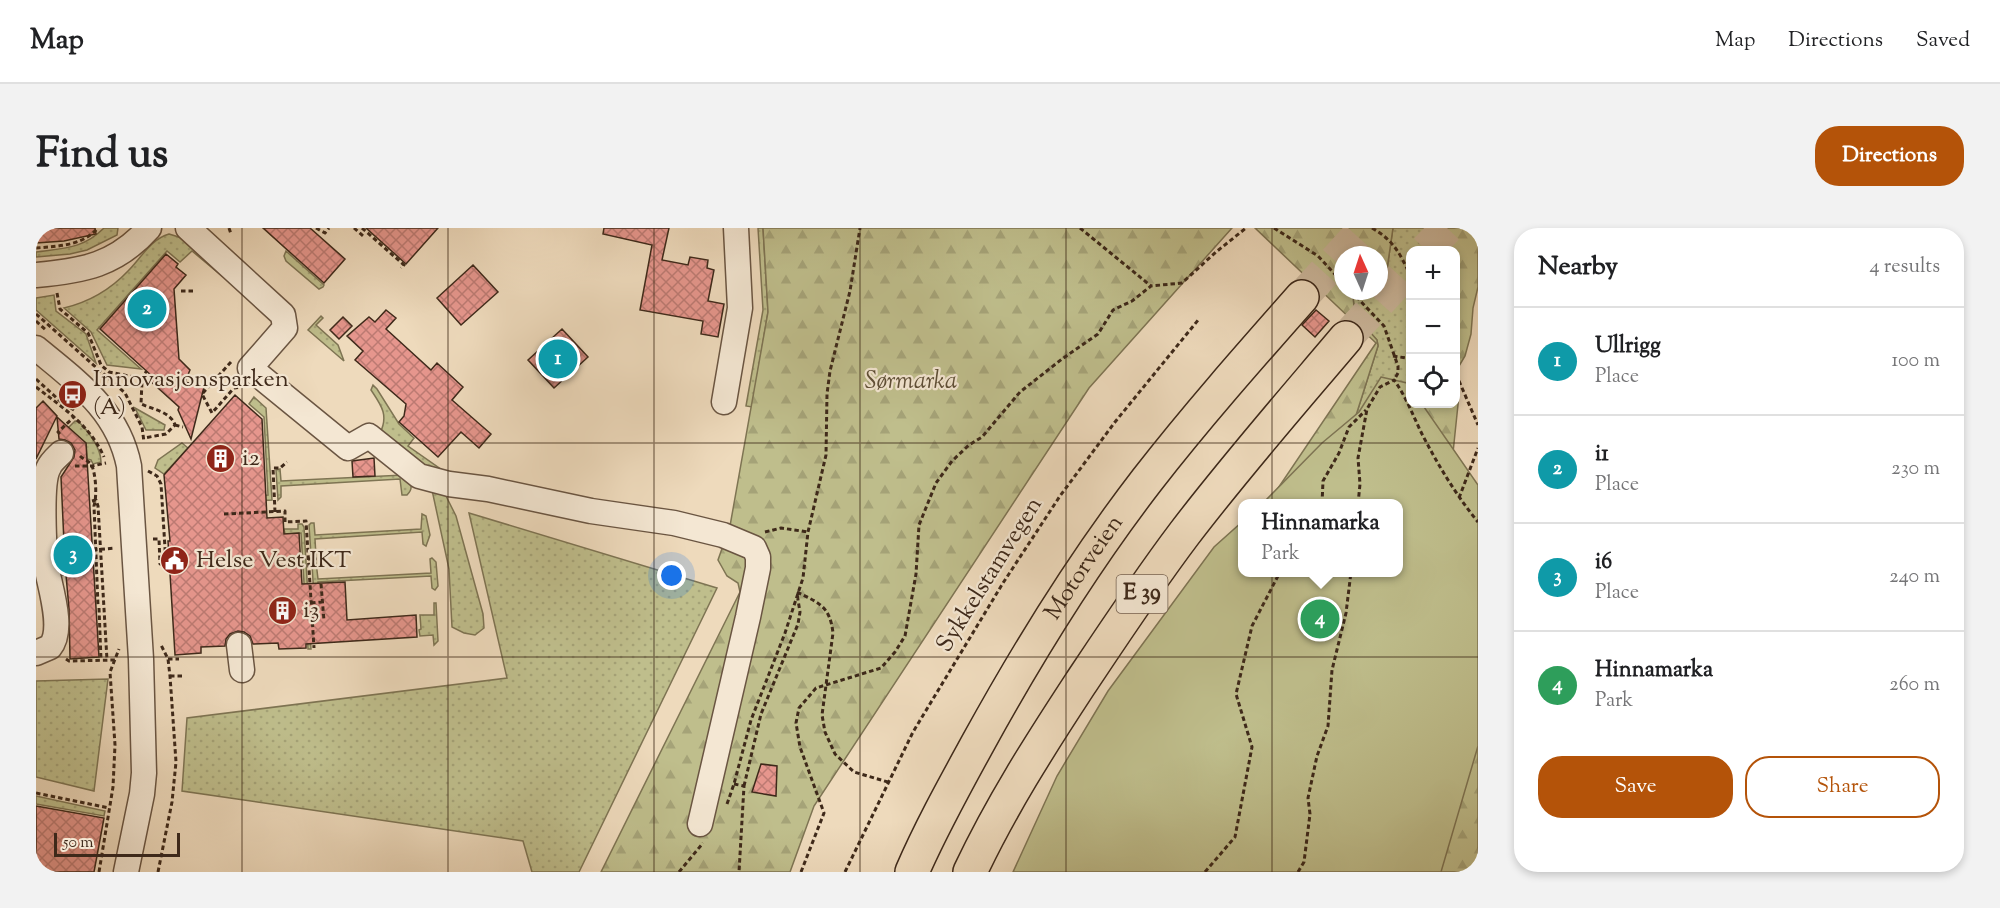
<!DOCTYPE html>
<meta charset="utf-8">
<style>
:root{--surface:#fff;--page:#f2f2f2;--text:#202124;--muted:#757577;--line:#e0e0e0;--accent:#b45309}
body{margin:0;font-family:"Sorts Mill Goudy",serif;background:var(--page);color:var(--text)}
.controls{position:absolute;right:18px;top:18px;display:grid;overflow:hidden;border-radius:12px;box-shadow:0 3px 9px #0003}
.controls button{width:54px;height:54px;display:grid;place-items:center;padding:0;border:0;border-bottom:2px solid var(--line);background:var(--surface);color:var(--text);font:30px sans-serif}
.compass{position:absolute;left:1298px;top:18px;width:54px;height:54px;border-radius:50%;background:var(--surface);box-shadow:0 3px 9px #0003;rotate:357deg}
.scale{position:absolute;left:18px;bottom:15px;width:126px;box-sizing:border-box;padding-left:6px;border:3px solid #3e291a;border-top:0;font-size:16px;line-height:21px;white-space:nowrap;color:#3e291a;-webkit-text-stroke:4px #f4e7d3;paint-order:stroke}
.you{position:absolute;left:636px;top:348px;width:21px;height:21px;margin:-15px;border:4px solid #fff;border-radius:50%;background:#1a73e8;box-shadow:0 0 0 9px #1a73e833}
.badge{display:grid;place-items:center;width:39px;height:39px;border-radius:50%;background:var(--accent);color:#fff;font-size:20px;font-weight:700}
.pin{position:absolute;translate:-50% -50%;border:3px solid #fff;box-shadow:0 2px 6px #0006}
.popup{position:absolute;left:1202px;top:271px;width:165px;height:78px;box-sizing:border-box;display:grid;place-content:center;border-radius:12px;background:var(--surface);filter:drop-shadow(0 2px 4px #0005);font-size:20px;white-space:nowrap;color:var(--muted)}
.popup b{font-size:22px;color:var(--text)}
.popup::after{content:'';position:absolute;left:50%;top:100%;margin-left:-12px;border:12px solid transparent;border-top-color:var(--surface)}
.list{margin:0;padding:0;list-style:none}
h2{display:flex;justify-content:space-between;align-items:center;height:78px;margin:0;padding:0 24px;font-size:26px}
h2 small{font-size:20px;font-weight:400;color:var(--muted)}
.list li{display:grid;grid-template-columns:39px 1fr auto;gap:18px;align-items:center;box-sizing:border-box;height:108px;padding:0 24px;border-top:2px solid var(--line)}
.list b{display:block;font-size:22px;white-space:nowrap}
.list p{margin:0;font-size:20px;white-space:nowrap;color:var(--muted)}
.list em{font-size:20px;font-style:normal;color:var(--muted)}
.actions{display:flex;gap:12px;padding:18px 24px}
.actions a{flex:1;padding:14px 0;border:2px solid var(--accent);border-radius:24px;text-align:center;font-size:21px;color:var(--accent)}
.actions .main{background:var(--accent);color:#fff}
.icon{flex:none;width:33px;height:33px;fill:none;stroke:currentColor;stroke-width:2;stroke-linecap:round;stroke-linejoin:round}
.map{position:relative;flex:none;width:1442px;height:644px;overflow:hidden;border-radius:24px}
header{display:flex;align-items:center;gap:36px;box-sizing:border-box;height:84px;padding:0 30px;background:var(--surface);border-bottom:2px solid var(--line)}
header strong{font-size:28px}
nav{display:flex;gap:33px;margin-inline-start:auto;font-size:21px}
.intro{display:flex;align-items:center;justify-content:space-between;box-sizing:border-box;height:144px;padding:0 36px}
h1{margin:0;font-size:42px}
.button{padding:15px 27px;border-radius:24px;background:var(--accent);color:#fff;font-size:21px;font-weight:700}
main{display:flex;gap:36px;padding:0 36px}
aside{flex:1;background:var(--surface);border-radius:24px;box-shadow:0 3px 9px #0003}
.map>svg:first-child{display:block}
.grass{fill:url(#grass-dots);stroke:#7e7453;stroke-width:1.5}
.forest{fill:url(#forest-firs);stroke:#7e7453;stroke-width:1.5}
.park{fill:#bfbe8c;stroke:#7e7453;stroke-width:1.5}
.building{fill:url(#building-cross-hatch);stroke:#3e291a;stroke-width:1.5}
.lines{fill:none;stroke-linecap:round;stroke-linejoin:round}
.highway-tunnel{stroke:#cbb79c;stroke-width:33;stroke-dasharray:33 16;stroke-linecap:butt}
.minor-casing{stroke:#6a5542;stroke-width:27}
.highway-casing{stroke:#3e291a;stroke-width:36}
.path{stroke:#3e291a;stroke-width:3;stroke-dasharray:4.5 3;stroke-linecap:butt}
.minor{stroke:#f4e7d3;stroke-width:24}
.highway{stroke:#eedabc;stroke-width:33}
.grid{fill:none;stroke:#3e291a;stroke-width:1.5;stroke-opacity:0.55}
.labels{text-anchor:middle;dominant-baseline:central;stroke-width:4.5;stroke-linejoin:round;paint-order:stroke}
.shield{fill:#f4e7d3;stroke:#756252;stroke-width:1.5}
.shield-label{font-size:22px;font-weight:bold;fill:#3e291a}
.poi-label{font-size:24px;fill:#3e291a;stroke:#f4e7d3;text-anchor:start}
.park-label{font-size:24px;font-style:italic;fill:#5e4e36;stroke:#f4e7d3}
.street-label{font-size:24px;fill:#3e291a;stroke:#f4e7d3}
</style>
<header>
<strong>Map</strong>
<nav><a>Map</a><a>Directions</a><a>Saved</a></nav>
</header>
<div class="intro"><h1>Find us</h1><a class="button">Directions</a></div>
<main>
<div class="map">
<svg width="1442" height="644" viewBox="0 0 1442 644">
<defs>
<pattern id="grass-dots" width="8" height="8" patternUnits="userSpaceOnUse" patternTransform="scale(1.5)"><rect width="8" height="8" fill="#bfbe8c"/><path d="M2 2h.1M6 6h.1" fill="none" stroke="#a5a378" stroke-width="1.8" stroke-linecap="round"/></pattern>
<pattern id="forest-firs" width="22" height="20" patternUnits="userSpaceOnUse" patternTransform="scale(1.5)"><rect width="22" height="20" fill="#bfbe8c"/><path d="M5 1l3.5 6h-7zM16 11l3.5 6h-7z" fill="#a5a378"/></pattern>
<pattern id="building-cross-hatch" width="8" height="8" patternUnits="userSpaceOnUse" patternTransform="scale(1.5)"><rect width="8" height="8" fill="#e6968d"/><path d="M0 0l8 8M0 8l8-8" fill="none" stroke="#bc7a72"/></pattern>
</defs>
<rect width="100%" height="100%" fill="#eedabc"/>
<filter id="stains"><feTurbulence type="fractalNoise" baseFrequency=".00333" numOctaves="4"/><feColorMatrix values="0 0 0 0 .2 0 0 0 0 .09 0 0 0 0 .02 0 0 0 .5 -.17"/></filter>
<radialGradient id="worn" r=".72"><stop offset=".6" stop-color="#630" stop-opacity="0"/><stop offset="1" stop-color="#630" stop-opacity=".3"/></radialGradient>
<!-- grass -->
<path class="grass" d="M68 0H82L81 7 51 22 34 26 0 29V24C28 20 47 21 68 0Z
M722 0H727L732 84 716 179 710 178 727 82Z
M1357 0H1410L1403 22H1374V176L1362 276 1296 263 1342 118 1341 112 1319 87 1317 69 1325 63H1343V57L1349 55Z
M133 6 146 10 187 46 186 48 156 23 144 34 131 23 61 102 105 141 71 137 55 104 28 80C53 74 74 62 92 43 105 30 115 11 133 6Z
M250 23 288 57 287 59 283 61 250 33 248 28Z
M18 67 20 83 50 106 60 135 0 82V70Z
M285 88 287 90 280 97 302 117 308 133 272 102Z
M337 157 341 161 363 196 378 210 372 218 406 242 407 251 344 205C353 187 345 177 335 162Z
M218 169 230 180 236 272 195 274 194 269 232 267 228 189 213 176Z
M99 180 129 197 128 202H110Z
M39 193 43 194C53 204 65 220 65 234L57 236 55 232 51 231 50 215 32 200Z
M146 215 152 220 128 246 119 240 122 232Z
M244 241 245 253 368 247C374 254 379 259 371 267H366L364 251 245 258V269L242 272 240 242Z
M406 260 420 288 447 386 448 400 439 407 428 405 416 399 413 341 396 262Z
M433 285 681 360 543 644H496L487 613 146 563 151 490 471 450Z
M386 286 390 288 394 307 390 318 387 316 386 304 279 311 280 329 275 327 273 297 275 295H278L279 307 385 301Z
M262 296H266L268 299 275 421H272L265 305 249 306 248 301H262Z
M396 330 400 334 402 358 399 362 396 360 395 348 282 354V372L278 369 276 336 277 334H280L282 351 395 345 394 331Z
M398 375H400L402 413 398 417 397 407 384 408 383 402 385 401 384 387H398Z
M72 451 58 563 0 549V453Z
M0 568 69 583 68 588 0 576Z"/>
<!-- forest -->
<path class="forest" d="M727 0H1196L1053 160 778 578 754 644H565L704 364 702 355 691 348 682 332 694 298 732 84Z
M1219 0H1357L1349 55 1343 57V27H1307V63H1325L1317 69 1319 87 1341 112 1342 118 1296 263 1232 275 1340 115Z
M1410 0H1442V59L1437 80 1435 106 1429 128 1423 138V167L1415 244 1362 344 1384 176H1420V22H1403Z
M1442 298V644H1380Z"/>
<!-- park -->
<path class="park" d="M1345 149 1371 155 1374 159V176H1386L1442 257V518L1405 644H977L1021 548 1072 463 1178 319 1206 294V344H1362V276L1227 275 1286 215 1323 184Z"/>
<!-- building -->
<path class="building" d="M0 0H59L60 6 28 13 0 15Z
M227 0H274L309 31 288 55Z
M330 0H402L370 36Z
M568 0H633L626 32 652 37 654 29 672 32 671 40 678 42 672 73 688 76 682 109 665 106 667 93 604 82 616 17 567 6Z
M130 26 142 36 140 39 150 47 138 61 143 131 154 142 149 154 168 159 155 211 142 182 143 179 113 152 116 148 64 101Z
M437 37 462 64 425 97 401 70Z
M350 82 360 90 350 101 395 142 401 135 427 159 416 172 455 206 443 220 425 204 402 229 363 194 368 188 370 176 319 132 327 123 311 108 333 89 339 94Z
M1280 82 1293 93 1279 109 1266 97Z
M307 89 316 98 303 111 294 102Z
M526 101 552 129 518 160 492 132Z
M199 167 226 191 231 290 247 289 248 306 263 305 266 356 309 354 311 392 380 387 381 409 270 416V420L243 421 242 415 217 416 214 408 208 404 202 403 194 406 190 411 189 418 165 419V425L139 427 132 313H134L128 247Z
M7 173 21 188 0 231V180Z
M21 189 50 215 63 429 34 431 33 381 30 347H27L23 315H28L25 249 38 229 39 222 35 215 29 212 23 211Z
M338 230 339 248 317 249 316 233Z
M725 536 741 538 740 568 716 564Z
M0 578 68 590 58 644H0Z"/>
<g class="lines">
<!-- highway-tunnel -->
<path class="highway-tunnel" d="M1390 22 1411 0
M1266 69 1329 0
M1310 110 1374 40"/>
<defs>
<path id="minor" d="M152 0 247 87 249 100 214 140 312 220 333 208 383 248 413 256 452 261 555 283 638 295 687 307 718 320 722 329V340L712 389 664 596
M0 47C47 43 80 37 113 0
M0 120C41 154 82 182 93 238L105 431 108 545 106 566 90 644
M688 174 704 80 700 0
M203 417 206 442
M0 425 14 419C28 403 15 362 11 342 8 324 4 254 13 239 15 234 21 229 25 225"/>
<g id="highway">
<path id="s1" d="M876 644C895 600 919 557 942 515 992 424 1047 335 1111 252 1160 189 1213 129 1266 69"/>
<path d="M934 644C965 578 1004 517 1044 456 1078 405 1111 355 1148 306 1199 239 1255 175 1310 110"/>
</g>
</defs>
<!-- minor casing -->
<use href="#minor" class="minor-casing"/>
<!-- highway casing -->
<use href="#highway" class="highway-casing"/>
<!-- path -->
<path class="path" d="M193 0 195 6
M280 0 289 5 293 0
M318 0 327 8
M326 0 368 37 365 40
M1044 0 1115 58
M1238 0 1282 28 1307 55
M1336 0C1357 12 1364 25 1374 47
M0 20C23 18 46 18 62 0
M145 63H157
M1315 63 1348 98 1362 138V145L1358 152
M21 65 24 81 52 105 65 137 73 144 103 150 106 153 105 176C116 181 135 184 139 197L130 206 108 210
M0 86 89 165 106 199 108 214
M0 93 10 102
M1357 128 1370 130 1374 126
M195 134 166 166 176 185 198 160 205 159
M1420 146 1442 197
M0 151 24 173 38 182
M104 151 111 143
M0 159C27 180 54 197 68 229
M139 197 147 199
M24 206 22 204 39 188
M44 228C48 232 54 233 56 238 60 248 61 268 58 278L62 378
M39 238H56L70 235
M112 243 121 248 125 256 130 336 133 333
M1423 270 1442 220
M56 273 60 272 62 278 71 432
M1286 276 1287 253 1303 225 1313 199 1330 182
M1322 276 1324 256 1322 230 1331 181 1344 159 1358 152C1370 168 1377 188 1386 206 1402 237 1420 267 1442 294
M239 284 237 240H244L251 234
M188 286 249 283V294L270 293 278 420
M729 304 745 300 772 304
M117 311H123L124 336H130
M57 322 79 320
M272 331H281
M285 356 288 393
M761 364C783 375 794 378 797 405L786 487 789 504 799 526 818 544 852 554
M275 375 286 374
M63 380 65 432
M30 431 33 433 79 432
M132 431H143
M134 448H148
M698 556 708 558 703 644
M708 558 725 486 762 396 764 384 761 366
M0 565 73 580
M691 576 698 556 715 492 749 405 767 350 772 304 790 227 791 166 794 143 814 63 824 0
M63 644 77 559 79 517 74 444 83 421
M122 644 136 574 140 534 134 448 132 431 125 417
M643 644 667 615
M765 644 788 585 764 519 760 495 763 480 780 460 845 440 859 424 869 408 880 346 883 297 900 255 916 233 933 217 946 209 984 164 1026 131 1062 106 1077 82 1096 73 1115 58 1146 55 1180 24 1210 0
M809 644 877 504 967 355 1024 268 1079 194 1163 91
M1169 644 1199 609 1216 519 1200 466 1216 398 1244 344
M1262 644 1268 634 1274 586 1272 570 1281 528 1292 498 1296 442 1310 385 1315 344"/>
<!-- minor -->
<use href="#minor" class="minor"/>
<!-- highway -->
<use href="#highway" class="highway"/>
</g>
<!-- grid -->
<path class="grid" d="M206 0V644M412 0V644M618 0V644M824 0V644M1030 0V644M1236 0V644M0 215H1442M0 429H1442"/>
<!-- icons -->
<defs>
<symbol id="bus-disc" viewBox="-11 -11 22 22"><circle r="9.5" fill="#8f2418" stroke="#f4e7d3"/><path d="M-5-6H5V4H4V6H2V4H-2V6H-4V4H-5ZM-3.5-4V0h7V-4ZM-3.5 1.2v1.5H-2V1.2ZM2 1.2v1.5H3.5V1.2Z" fill="#fff"/></symbol>
<symbol id="building-disc" viewBox="-11 -11 22 22"><circle r="9.5" fill="#8f2418" stroke="#f4e7d3"/><path d="M-4-6H4V6H1V3H-1V6H-4ZM-2.5-4.3h1.7v1.8h-1.7ZM.8-4.3h1.7v1.8H.8ZM-2.5-1h1.7V.8h-1.7ZM.8-1h1.7V.8H.8Z" fill="#fff"/></symbol>
<symbol id="civic-disc" viewBox="-11 -11 22 22"><circle r="9.5" fill="#8f2418" stroke="#f4e7d3"/><path d="M-.6-6.5H3V-4.5H.6V-3L4-1V1h2V6H-6V1h2V-1L-.6-3ZM-1.2 2.5V6h2.4V2.5Z" fill="#fff"/></symbol>
</defs>
<g fill-rule="evenodd">
<use href="#bus-disc" x="20" y="150" width="33" height="33"/>
<use href="#building-disc" x="168" y="214" width="33" height="33"/>
<use href="#civic-disc" x="122" y="316" width="33" height="33"/>
<use href="#building-disc" x="230" y="366" width="33" height="33"/>
</g>
<g class="labels">
<!-- shield labels -->
<rect class="shield" x="1080.5" y="347" width="51" height="38" rx="4.5"/>
<g class="shield-label">
<text x="1106" y="366">E 39</text>
</g>
<!-- poi labels -->
<g class="poi-label">
<text x="57" y="152">Innovasjonsparken<tspan x="57" dy="28">(A)</tspan></text>
<text x="206" y="231">i2</text>
<text x="160" y="333">Helse Vest IKT</text>
<text x="267" y="383">i3</text>
</g>
<!-- park labels -->
<g class="park-label">
<text x="875" y="154">Sørmarka</text>
</g>
<!-- street labels -->
<g class="street-label">
<text stroke="none"><textPath href="#s1" startOffset="350">Motorveien</textPath></text>
<text transform="translate(954 347) rotate(-58)">Sykkelstamvegen</text>
</g>
</g>
<rect width="100%" height="100%" filter="url(#stains)"/>
<rect width="100%" height="100%" fill="url(#worn)"/>
</svg>
<div class="controls">
<button>+</button>
<button>−</button>
<button><svg class="icon" aria-label="locate" viewBox="0 0 24 24"><circle cx="12" cy="12" r="6"/><path d="M12 2v4M12 18v4M2 12h4M18 12h4"/></svg></button>
</div>
<svg class="compass" viewBox="-18 -18 36 36"><path d="M0-13l5 13h-10z" fill="#e53935"/><path d="M0 13l5-13h-10z" fill="#757577"/></svg>
<div class="scale">50 m</div>
<div class="you"></div>
<div class="pin badge" style="left:522px;top:131px;background:#0f9aa8">1</div>
<div class="pin badge" style="left:111px;top:81px;background:#0f9aa8">2</div>
<div class="pin badge" style="left:37px;top:327px;background:#0f9aa8">3</div>
<div class="pin badge" style="left:1284px;top:391px;background:#2e9e5b">4</div>
<div class="popup"><b>Hinnamarka</b>Park</div>
</div>
<aside>
<h2>Nearby<small>4 results</small></h2>
<ul class="list">
<li><span class="badge" style="background:#0f9aa8">1</span><div><b>Ullrigg</b><p>Place</p></div><em>100 m</em></li>
<li><span class="badge" style="background:#0f9aa8">2</span><div><b>i1</b><p>Place</p></div><em>230 m</em></li>
<li><span class="badge" style="background:#0f9aa8">3</span><div><b>i6</b><p>Place</p></div><em>240 m</em></li>
<li><span class="badge" style="background:#2e9e5b">4</span><div><b>Hinnamarka</b><p>Park</p></div><em>260 m</em></li>
</ul>
<div class="actions"><a class="main">Save</a><a>Share</a></div>
</aside>
</main>
